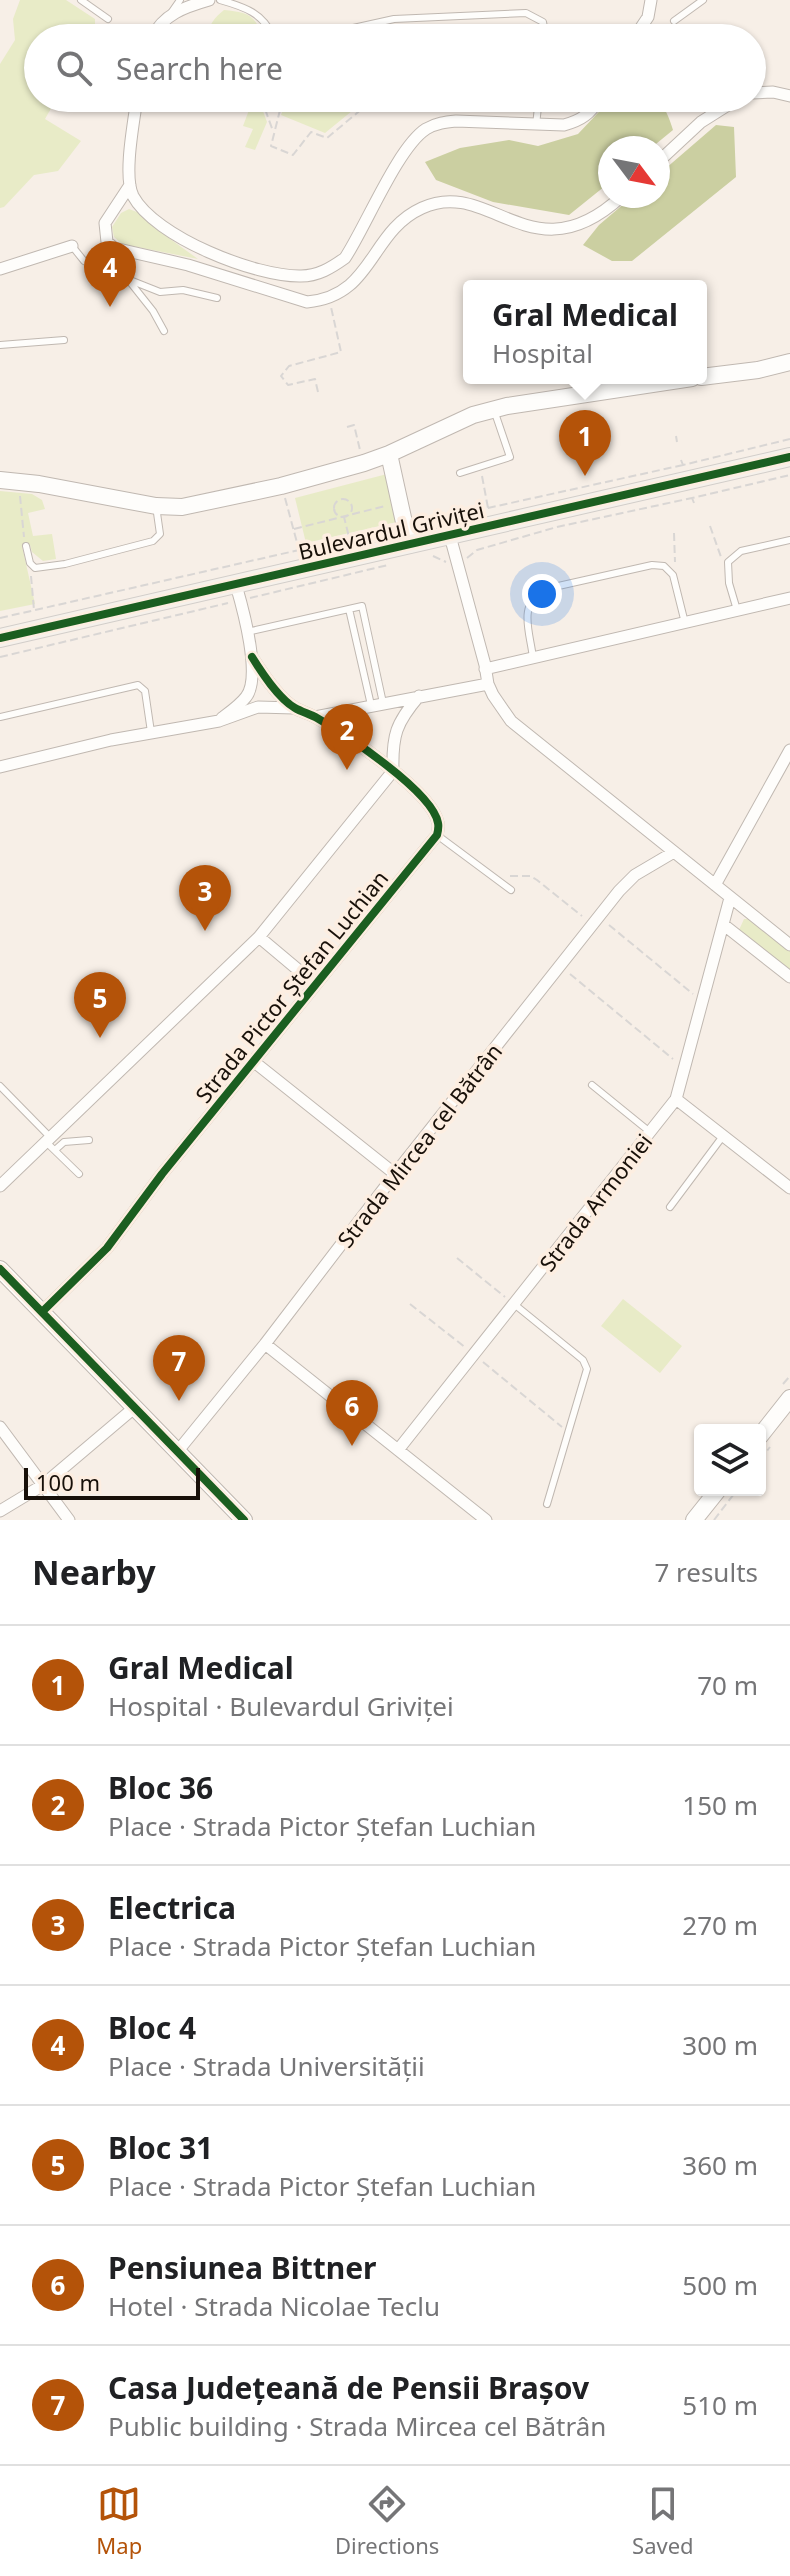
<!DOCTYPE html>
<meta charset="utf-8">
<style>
:root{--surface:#fff;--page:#f6f6f6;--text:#202124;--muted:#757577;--line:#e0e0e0;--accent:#b45309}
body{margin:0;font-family:"Noto Sans",sans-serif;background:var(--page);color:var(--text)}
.controls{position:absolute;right:24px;bottom:24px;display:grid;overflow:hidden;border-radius:8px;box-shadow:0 2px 6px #0004}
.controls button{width:72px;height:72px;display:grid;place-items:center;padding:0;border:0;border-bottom:2px solid var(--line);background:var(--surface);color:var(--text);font:40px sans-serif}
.compass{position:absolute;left:598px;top:136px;width:72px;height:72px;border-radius:50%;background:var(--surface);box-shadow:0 2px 6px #0004;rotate:122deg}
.scale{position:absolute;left:24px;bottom:20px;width:176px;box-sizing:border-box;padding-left:8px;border:4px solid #181009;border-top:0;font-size:22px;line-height:28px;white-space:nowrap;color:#181009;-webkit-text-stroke:6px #fdeee1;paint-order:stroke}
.you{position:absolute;left:542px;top:594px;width:28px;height:28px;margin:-20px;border:6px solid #fff;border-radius:50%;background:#1a73e8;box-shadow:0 0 0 12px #1a73e833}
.badge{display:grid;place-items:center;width:52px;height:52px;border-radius:50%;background:var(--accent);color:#fff;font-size:26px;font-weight:700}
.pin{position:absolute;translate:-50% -66px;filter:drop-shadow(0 2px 4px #0008)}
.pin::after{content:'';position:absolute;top:42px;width:28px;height:24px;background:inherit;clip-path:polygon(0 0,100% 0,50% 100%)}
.popup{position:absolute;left:463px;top:280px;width:244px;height:104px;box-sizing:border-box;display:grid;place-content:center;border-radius:8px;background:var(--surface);filter:drop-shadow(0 2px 6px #0005);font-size:26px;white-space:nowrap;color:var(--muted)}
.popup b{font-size:30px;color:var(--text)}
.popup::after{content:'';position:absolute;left:50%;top:100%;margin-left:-16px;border:16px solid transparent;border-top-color:var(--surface)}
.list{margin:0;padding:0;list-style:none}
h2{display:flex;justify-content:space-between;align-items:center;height:104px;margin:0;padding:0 32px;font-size:34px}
h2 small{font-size:26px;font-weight:400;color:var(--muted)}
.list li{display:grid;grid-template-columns:52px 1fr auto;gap:24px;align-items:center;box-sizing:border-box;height:120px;padding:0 32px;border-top:2px solid var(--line)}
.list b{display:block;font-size:30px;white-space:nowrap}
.list p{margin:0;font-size:26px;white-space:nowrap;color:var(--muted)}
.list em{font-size:26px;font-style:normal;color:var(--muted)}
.icon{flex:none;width:44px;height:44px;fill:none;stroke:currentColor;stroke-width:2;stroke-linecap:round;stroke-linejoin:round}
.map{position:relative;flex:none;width:790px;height:1520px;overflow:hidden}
.search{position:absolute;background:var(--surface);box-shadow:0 2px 6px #0004;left:24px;right:24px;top:24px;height:88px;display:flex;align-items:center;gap:20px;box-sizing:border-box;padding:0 28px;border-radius:44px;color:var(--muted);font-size:30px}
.sheet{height:944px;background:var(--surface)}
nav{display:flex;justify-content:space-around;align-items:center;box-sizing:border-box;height:112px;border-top:2px solid var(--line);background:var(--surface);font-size:22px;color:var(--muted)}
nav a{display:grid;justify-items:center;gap:4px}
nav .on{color:var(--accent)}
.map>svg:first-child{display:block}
.green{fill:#e8ebc7}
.forest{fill:#cbcfa1}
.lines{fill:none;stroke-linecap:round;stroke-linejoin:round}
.lane-casing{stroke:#c0b8b1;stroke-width:8}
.street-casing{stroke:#c0b8b1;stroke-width:13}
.secondary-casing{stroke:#c0b8b1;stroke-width:18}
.primary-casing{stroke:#d2ceca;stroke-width:20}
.path{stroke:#d9d6d4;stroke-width:2;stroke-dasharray:8 4;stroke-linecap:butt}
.lane{stroke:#fefdfb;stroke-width:6}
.street{stroke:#fefdfb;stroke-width:11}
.secondary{stroke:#fefdfb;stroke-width:16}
.primary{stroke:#f6f1eb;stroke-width:18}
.cycleway-casing{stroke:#fdeee1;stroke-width:13}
.cycleway{stroke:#1b5e20;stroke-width:8}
.labels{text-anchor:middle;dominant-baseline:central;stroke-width:7;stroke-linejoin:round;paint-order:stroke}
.street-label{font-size:22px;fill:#181009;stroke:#fdeee1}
</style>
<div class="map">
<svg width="790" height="1520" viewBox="0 0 790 1520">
<rect width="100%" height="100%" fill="#f7efe7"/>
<!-- green -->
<path class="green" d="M20 0H66L95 19V30L90 38H38V98H57L45 119 81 141 58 171 34 175 4 207 0 208V64L15 40 13 19Z
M224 10C242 12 255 13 260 32L255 38 208 37C208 25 215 17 224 10Z
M244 98H258L267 122 255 150 245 147 253 129 243 126 249 110 241 107Z
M287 98H359L363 102 325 133 281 115Z
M129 209 142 214 166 236 198 259 122 244 114 237 112 227 121 213Z
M387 474 397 522 306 543 295 498Z
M0 491 32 494 42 500 45 509 28 513 33 536 52 534 56 559 43 561 32 552 30 545 22 546 35 604 0 611Z
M744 919H749L790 949V973L739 930Z
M623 1299 682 1346 660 1373 601 1326Z"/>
<!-- forest -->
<path class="forest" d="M612 98C650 98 661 89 673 130L651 148H610V182L569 215 493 202 436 180 425 162 460 148 509 140 538 146 578 134Z
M716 125 734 127 736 177 632 261H612L583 245 599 225 633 196H658V175Z"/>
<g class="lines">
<defs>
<path id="lane" d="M81 0 108 19
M220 0C245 7 263 13 274 38
M171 13 180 0
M674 21 703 0
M308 38 394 19 526 13 543 22 546 38
M536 125 539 98
M72 246 84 261 92 265 160 292 183 290 217 298
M130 282 153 311 164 331
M0 345 64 340
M460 473 510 457 494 410
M26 546 30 563 35 568 65 564 153 541 160 534 156 506
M349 609 371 705
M737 610 729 583 728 562 741 551 790 540
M247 632 362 606 383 703
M533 658C530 631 517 605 545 589L652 565 664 566 673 575 685 623
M0 717 138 685 145 691 151 732
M437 835 511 890
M592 1085 650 1132
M0 1086 51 1138
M46 1142 79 1174
M55 1150 64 1142 89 1140
M670 1207 723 1136
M514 1304 583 1360 587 1369 547 1504"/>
<path id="street" d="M152 38C163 14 185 7 209 0
M634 38 648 17 651 0
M752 93 773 92 790 96
M137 98C134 121 123 176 133 196 155 237 256 277 301 276 318 276 331 268 345 258 366 226 398 147 426 129 436 123 446 122 456 121L564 125C582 120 590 114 600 98
M658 162 701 122 739 98
M130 185 105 223 107 242 114 248 188 265 307 302C374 296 369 232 422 208 490 176 532 279 622 196
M0 269 72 246
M450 536 485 665 488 684 493 695 511 721 790 945
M485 669 790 598
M315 717 488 684
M222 718C230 712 240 705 246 697 262 677 243 609 236 585
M0 767 111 740 219 721 258 707 294 708
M715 885 790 750
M724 925 790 977
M259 937 315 984
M253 1061 395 1174
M676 1099 790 1188
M0 1186 259 937 393 771C392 735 396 723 419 696
M42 1312 107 1248 162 1174 437 835C438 831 439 827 438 823 433 792 345 734 317 718 310 714 302 712 295 708 278 698 262 673 252 657
M265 1344 486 1520
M0 1427 69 1520
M398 1450 676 1099 730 898
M177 1452 265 1344 395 1174 619 891 635 875 674 852
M0 1511 43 1485 134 1408"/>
<path id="secondary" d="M701 377 758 370 790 362
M389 454 409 545
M0 480 39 484 156 506 182 507 281 486 364 463 389 454 473 415 507 406 692 378
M0 1269 244 1520
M760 1436 790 1398
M694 1520 718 1490"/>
<path id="primary" d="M0 638 790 457"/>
</defs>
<!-- lane casing -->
<use href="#lane" class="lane-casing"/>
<!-- street casing -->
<use href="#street" class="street-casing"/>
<!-- secondary casing -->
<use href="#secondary" class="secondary-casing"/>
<!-- primary casing -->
<use href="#primary" class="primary-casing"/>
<!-- path -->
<path class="path" d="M175 28 200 38
M372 38 377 31
M261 98 273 131
M283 98 271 146 293 155 311 132 327 138 375 98
M318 392 315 379 288 385 281 376 289 366 341 352 331 307
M347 427 354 425 360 450
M676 436 677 442
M681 460 683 465 790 439
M482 476 488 508
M20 496 24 537
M285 498 299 550 349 537 344 517
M334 508a9 9 0 1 1 18 0a9 9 0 1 1-18 0Z
M694 503 692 498 790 475
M417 521 488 508 683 465
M710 526 721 557
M294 529 385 506
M674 533 675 562
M349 537 391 526
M433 556 446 562
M467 558 477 550 557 527 692 498
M31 576 34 610
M250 598 388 565
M0 618 299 550
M0 657 228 603
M510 876H530L537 880 582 916
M609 925 693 994
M570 974 673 1059
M457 1258 505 1297
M410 1304 466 1348
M483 1362 562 1427
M783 1384 790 1376
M760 1460 770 1447
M714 1520 737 1490"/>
<!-- lane -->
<use href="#lane" class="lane"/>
<!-- street -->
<use href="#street" class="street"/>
<!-- secondary -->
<use href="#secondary" class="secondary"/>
<!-- primary -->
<use href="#primary" class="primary"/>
<defs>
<path id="cycleway" d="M0 638 790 457
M0 1269 244 1520
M42 1312 107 1248 162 1174 437 835C438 831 439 827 438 823 433 792 345 734 317 718 310 714 302 712 295 708 278 698 262 673 252 657"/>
</defs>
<!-- cycleway casing -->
<use href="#cycleway" class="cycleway-casing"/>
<!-- cycleway -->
<use href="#cycleway" class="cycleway"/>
</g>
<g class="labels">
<!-- street labels -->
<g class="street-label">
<text transform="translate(391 530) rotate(-13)">Bulevardul Griviței</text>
<text transform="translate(291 986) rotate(-51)">Strada Pictor Ștefan Luchian</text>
<text transform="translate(419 1145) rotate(-52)">Strada Mircea cel Bătrân</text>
<text transform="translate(595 1202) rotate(-52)">Strada Armoniei</text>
</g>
</g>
</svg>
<div class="controls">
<button><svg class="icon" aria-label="layers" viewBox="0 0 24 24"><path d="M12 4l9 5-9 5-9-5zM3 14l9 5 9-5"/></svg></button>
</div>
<svg class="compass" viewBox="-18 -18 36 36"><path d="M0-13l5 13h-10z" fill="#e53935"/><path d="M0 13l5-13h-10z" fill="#757577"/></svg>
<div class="scale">100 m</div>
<div class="you"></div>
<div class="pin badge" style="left:585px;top:476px">1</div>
<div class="popup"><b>Gral Medical</b>Hospital</div>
<div class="pin badge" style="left:347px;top:770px">2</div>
<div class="pin badge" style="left:205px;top:931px">3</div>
<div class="pin badge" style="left:110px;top:307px">4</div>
<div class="pin badge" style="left:100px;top:1038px">5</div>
<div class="pin badge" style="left:352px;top:1446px">6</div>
<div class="pin badge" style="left:179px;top:1401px">7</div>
<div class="search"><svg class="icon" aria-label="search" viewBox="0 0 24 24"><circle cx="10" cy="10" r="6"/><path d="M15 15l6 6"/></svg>Search here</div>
</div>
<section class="sheet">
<h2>Nearby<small>7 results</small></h2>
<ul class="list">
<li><span class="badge">1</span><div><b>Gral Medical</b><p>Hospital · Bulevardul Griviței</p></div><em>70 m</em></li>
<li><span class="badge">2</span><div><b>Bloc 36</b><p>Place · Strada Pictor Ștefan Luchian</p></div><em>150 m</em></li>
<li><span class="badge">3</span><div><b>Electrica</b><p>Place · Strada Pictor Ștefan Luchian</p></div><em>270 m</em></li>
<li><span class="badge">4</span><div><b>Bloc 4</b><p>Place · Strada Universității</p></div><em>300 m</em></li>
<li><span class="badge">5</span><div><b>Bloc 31</b><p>Place · Strada Pictor Ștefan Luchian</p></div><em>360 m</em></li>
<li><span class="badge">6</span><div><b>Pensiunea Bittner</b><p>Hotel · Strada Nicolae Teclu</p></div><em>500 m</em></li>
<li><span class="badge">7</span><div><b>Casa Județeană de Pensii Brașov</b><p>Public building · Strada Mircea cel Bătrân</p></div><em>510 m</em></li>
</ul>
</section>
<nav>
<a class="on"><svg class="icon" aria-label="map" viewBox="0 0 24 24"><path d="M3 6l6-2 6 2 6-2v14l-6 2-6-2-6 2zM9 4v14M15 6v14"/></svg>Map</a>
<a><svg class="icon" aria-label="directions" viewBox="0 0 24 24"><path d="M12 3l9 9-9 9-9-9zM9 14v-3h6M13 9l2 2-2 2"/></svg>Directions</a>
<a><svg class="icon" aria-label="saved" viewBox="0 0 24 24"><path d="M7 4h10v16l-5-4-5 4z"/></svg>Saved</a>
</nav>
